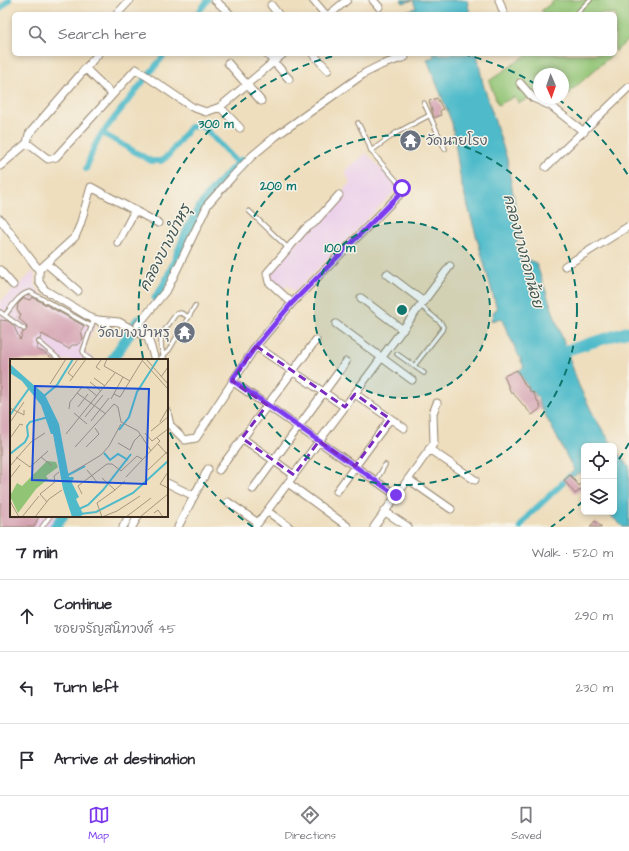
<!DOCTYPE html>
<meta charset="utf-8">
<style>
:root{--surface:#fff;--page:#f2f2f3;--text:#2b2b33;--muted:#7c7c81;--line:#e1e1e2;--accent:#7c3aed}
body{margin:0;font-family:"Architects Daughter","Playpen Sans Thai",sans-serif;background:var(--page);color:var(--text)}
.controls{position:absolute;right:12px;bottom:12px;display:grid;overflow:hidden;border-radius:6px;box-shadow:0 2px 6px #0003}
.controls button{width:36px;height:36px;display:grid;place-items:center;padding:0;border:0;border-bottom:1px solid var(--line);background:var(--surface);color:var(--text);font:20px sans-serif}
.compass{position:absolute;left:533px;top:68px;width:36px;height:36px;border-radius:50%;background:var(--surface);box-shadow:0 2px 6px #0003;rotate:178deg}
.stop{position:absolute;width:12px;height:12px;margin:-9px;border:3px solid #7c3aed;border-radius:50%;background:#fff}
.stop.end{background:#7c3aed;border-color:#fff;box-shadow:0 1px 4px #0008}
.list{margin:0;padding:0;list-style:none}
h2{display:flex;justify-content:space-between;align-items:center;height:52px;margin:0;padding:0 16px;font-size:17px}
h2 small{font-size:13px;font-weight:400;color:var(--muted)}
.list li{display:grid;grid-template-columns:26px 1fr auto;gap:12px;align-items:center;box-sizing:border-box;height:72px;padding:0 16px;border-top:1px solid var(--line)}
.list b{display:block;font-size:15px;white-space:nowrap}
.list p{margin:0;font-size:13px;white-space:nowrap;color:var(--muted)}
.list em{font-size:13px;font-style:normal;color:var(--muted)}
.icon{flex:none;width:22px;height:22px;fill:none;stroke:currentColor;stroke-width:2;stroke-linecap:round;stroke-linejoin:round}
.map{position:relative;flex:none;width:629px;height:527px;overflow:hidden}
.search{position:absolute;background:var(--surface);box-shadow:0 2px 6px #0003;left:12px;right:12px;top:12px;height:44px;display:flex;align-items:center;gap:10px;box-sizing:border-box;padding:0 14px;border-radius:6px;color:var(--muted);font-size:15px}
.sheet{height:268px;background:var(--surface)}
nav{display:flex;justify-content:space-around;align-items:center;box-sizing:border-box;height:56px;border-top:1px solid var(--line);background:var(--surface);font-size:11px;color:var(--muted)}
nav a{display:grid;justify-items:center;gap:2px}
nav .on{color:var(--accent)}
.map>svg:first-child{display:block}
.built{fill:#ecd1ea}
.green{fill:#91c474;stroke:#667749}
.water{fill:#4fbbca;stroke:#457274}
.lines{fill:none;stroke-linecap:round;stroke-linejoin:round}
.canal{stroke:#4fbbca;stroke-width:6}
.river{stroke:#4fbbca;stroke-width:11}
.building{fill:#d4a1b1}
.lane-casing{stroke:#94846e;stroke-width:5.5}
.street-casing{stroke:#94846e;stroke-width:9}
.lane{stroke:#fff;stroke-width:3.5}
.street{stroke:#fff;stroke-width:7}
.route{stroke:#7c3aed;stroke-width:5}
.marked{fill:none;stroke:#7b2cbf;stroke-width:3;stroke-dasharray:8 5;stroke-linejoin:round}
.ring{fill:none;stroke:#0f766e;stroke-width:2;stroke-dasharray:7 5}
.labels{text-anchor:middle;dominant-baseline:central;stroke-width:3;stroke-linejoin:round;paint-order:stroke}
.worship-label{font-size:14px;fill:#5b616d;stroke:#f7f3e8;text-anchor:start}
.water-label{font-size:15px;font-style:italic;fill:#415652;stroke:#f7f3e8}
.inset-river{fill:none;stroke:#4fbbca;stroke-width:2}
.inset-road{fill:none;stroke:#a6967e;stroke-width:1}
.view{fill:#1d4ed8;fill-opacity:0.15;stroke:#1d4ed8;stroke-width:2}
.inset-edge{fill:none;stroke:#3b2a1e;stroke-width:2}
.centre{fill:#0f766e;stroke:#f7f3e8;stroke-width:2}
.ring-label{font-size:12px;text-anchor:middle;font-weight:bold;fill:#0f766e;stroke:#f7f3e8;stroke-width:3;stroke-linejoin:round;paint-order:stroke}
</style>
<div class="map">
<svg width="629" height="527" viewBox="0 0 629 527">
<rect width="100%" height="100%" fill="#f7f3e8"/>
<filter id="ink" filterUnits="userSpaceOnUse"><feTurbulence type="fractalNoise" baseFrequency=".025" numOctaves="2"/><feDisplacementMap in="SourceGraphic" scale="8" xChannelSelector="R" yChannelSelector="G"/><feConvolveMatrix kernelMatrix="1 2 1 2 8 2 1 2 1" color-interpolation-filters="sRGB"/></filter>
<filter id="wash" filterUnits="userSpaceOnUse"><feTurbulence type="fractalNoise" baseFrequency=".012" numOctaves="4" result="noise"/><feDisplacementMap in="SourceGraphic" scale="16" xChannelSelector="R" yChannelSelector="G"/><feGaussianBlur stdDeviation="0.9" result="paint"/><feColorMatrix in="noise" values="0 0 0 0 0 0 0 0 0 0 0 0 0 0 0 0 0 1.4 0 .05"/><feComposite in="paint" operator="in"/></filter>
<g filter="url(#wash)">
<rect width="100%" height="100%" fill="#eedebe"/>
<!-- built -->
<path class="built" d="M366 153 399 187 295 292 288 285 281 291 268 279V274L340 195 350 183 345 171Z
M34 271 35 285 41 295 96 325 81 349 96 360H11V516H56L49 527H0V302Z"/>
<!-- green -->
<path class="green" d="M555 0H629V39L615 52V14H544L541 11Z
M528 54H613L563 98V74H539V98H563L550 109 528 99 519 103 514 97 498 105 489 81Z"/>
<!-- water -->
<path class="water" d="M401 0H467L470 14H397L416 8 413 0 403 3Z
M433 54H477L483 84 507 159 520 235 516 244 521 261 527 259 536 263 579 386 595 418 613 446H584V477L580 472 572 477 570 474 574 470 538 401 539 400 534 392 532 393 518 371 524 367 501 318 491 321 494 311 497 309 461 182 452 123 427 59 434 57Z
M614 448 629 466V527H623L607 512H614Z"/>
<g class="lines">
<!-- canal -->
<path class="canal" d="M0 9 9 0
M197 14 208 0
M102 133 151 161H161L168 156 190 127 201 126 206 129 239 165
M86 169 94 147 100 136 165 54
M520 527 528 516 570 476"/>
<!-- river -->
<path class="river" d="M157 298C175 275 180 244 195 218 207 196 225 179 242 162
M555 354 629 331
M112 360 138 321
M55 527 63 516"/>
</g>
<g id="blocks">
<!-- building -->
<path class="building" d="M437 98 443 109 440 111 441 115 434 118 429 101Z
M32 297 84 326 81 330 83 339 77 345H72L69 349 42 334 40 339 36 341 38 345 36 349 45 353 54 360H11V516H39L34 527H0V320L8 321 14 326 20 340 23 332 27 329 26 325 19 319 21 315 17 310 18 304 24 298 30 300Z
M517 370 526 387H528L531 393 533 392 541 408 532 415 513 393H511L504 376Z
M570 475 579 486 581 484 584 487 575 494 564 480Z
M595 521 602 527H590Z"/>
</g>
</g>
<g filter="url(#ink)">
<use href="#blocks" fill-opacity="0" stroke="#94846e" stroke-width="1"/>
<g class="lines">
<defs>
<path id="lane" d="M576 14 590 0
M424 103 445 149
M358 123 368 142 371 151
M400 194 402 190 401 186 371 151 396 133 430 115
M249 211 288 248
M0 312 24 329
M5 315C11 308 20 293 30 292L91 326
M39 342 60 360
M397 354 414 366 442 330 443 327 441 323 421 306
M164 357C156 337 165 330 176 314L181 313 189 317
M91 360 85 356 83 351 94 319
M159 360 169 350 195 306
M414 366 424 373
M376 481 385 465
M42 527 50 516"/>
<path id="street" d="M215 0 230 14
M313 0 325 14
M373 0 379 7
M499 0 504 14
M271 5 278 14
M117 14 130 0
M330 14 347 0
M267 54 289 79
M313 54 328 70
M228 63 261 101
M85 68 112 94
M520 83 533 98 551 106 584 132
M220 107 240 128
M27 143 48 159 56 157 136 69 192 107 206 112 220 107 283 54
M27 143 29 134 98 54
M0 166 27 143
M546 167 629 87
M0 219 39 270V282L45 290 91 318 98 320 119 322 148 338 155 360
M118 243 135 210
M47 264 78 291
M565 266 629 226
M0 270 13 285
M39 270 75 237 80 225 91 187 158 223
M387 274 424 302
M361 298 403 330
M292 303 269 282 267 273 305 229 314 223 339 195
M98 320 110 331
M336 324 412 380
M149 339V336L138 325 168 288 208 204 233 176 252 156 276 136 365 73 381 65 405 57
M256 346 345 407
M232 381 396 495
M355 394 404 428
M167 412 170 425 185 440 196 438 256 346 292 303 400 194
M242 438 294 475
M429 449 475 480
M219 470 316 340
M408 479 451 509
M167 483 194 496
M288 483 347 526
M253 489 346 362
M337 491 390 419
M228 502 258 523
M267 511 289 527
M384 511 408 527
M123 527 129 516
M132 527 138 516
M178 527 208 469
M255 527 450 266
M374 527 434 443 433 413 437 403"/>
</defs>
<!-- lane casing -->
<use href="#lane" class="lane-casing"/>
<!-- street casing -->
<use href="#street" class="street-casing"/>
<!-- lane -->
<use href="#lane" class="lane"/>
<!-- street -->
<use href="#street" class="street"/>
</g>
</g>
<g class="lines" filter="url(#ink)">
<!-- route -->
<path class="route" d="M396 495 232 380 256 346 292 303 400 194 402 188"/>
</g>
<!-- marked area -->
<path class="marked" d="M256 346 345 407 355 394 390 419 355 466 319 441 294 475 242 438 267 405 232 381Z"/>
<!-- distance rings -->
<circle cx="402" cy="310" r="88" fill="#0f766e" fill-opacity=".12"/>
<g class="ring">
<circle cx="402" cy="310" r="88"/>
<circle cx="402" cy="310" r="175"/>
<path d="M629 443A263 263 0 0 1 615 465M583 501A263 263 0 0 1 551 527M253 527A263 263 0 0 1 168 429M143 358A263 263 0 0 1 341 54M463 54A263 263 0 0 1 537 85M558 99A263 263 0 0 1 629 177"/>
</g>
<!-- icons -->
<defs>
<symbol id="temple-disc" viewBox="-11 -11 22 22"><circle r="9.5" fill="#6b7280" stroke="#f7f3e8"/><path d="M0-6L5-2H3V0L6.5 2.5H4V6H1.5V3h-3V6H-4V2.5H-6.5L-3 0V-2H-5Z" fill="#fff"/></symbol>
</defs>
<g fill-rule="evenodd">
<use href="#temple-disc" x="398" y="128" width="25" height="25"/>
<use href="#temple-disc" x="172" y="320" width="25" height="25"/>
</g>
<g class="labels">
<!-- worship labels -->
<g class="worship-label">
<text x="426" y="141">วัดนายโรง</text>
<text x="170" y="333" text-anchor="end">วัดบางบำหรุ</text>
</g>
<!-- water labels -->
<g class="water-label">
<text transform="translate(165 248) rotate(-63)">คลองบางบำหรุ</text>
<text transform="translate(523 251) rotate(75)">คลองบางกอกน้อย</text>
</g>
</g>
<!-- overview -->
<g transform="translate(10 359)">
<rect width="158" height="158" fill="#eedebe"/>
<path d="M37 102 46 103 48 108 36 117 38 120 26 130 8 154 0 137 7 124 12 127Z" fill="#91c474"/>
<path d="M0 5 35 36 49 65 58 113 59 118H63L64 120 61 122 69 138 66 140 73 155 70 158H62L53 130 43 75H41L31 46 12 22 0 14Z" fill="#4fbbca"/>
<path class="inset-river" d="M34 37 47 26 63 0M0 56 20 28M109 71 119 58 127 33 148 0M94 94 100 101 108 95 118 101M0 95 15 83 18 77 17 67 20 63 38 58M58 116 75 107M69 150 78 146 93 131 121 95M70 155 86 153 123 134 158 102"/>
<path class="inset-road" d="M97 0 94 7 120 22M131 0 158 30M136 0 158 25M90 11 86 8 91 1M63 18 58 14 68 0M151 18 158 8M84 19 95 27M60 22 76 0M80 23 91 32M40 25 56 0M76 28 87 37M67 34 96 55M104 35 110 38 132 2M101 40 113 18M68 48 78 35M0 49 14 56V51M59 50 60 43 72 28M64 54 77 65M75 58 93 36M1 62 14 43M81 62 99 39M150 63 158 49M141 72 158 58M135 74 142 82 158 70M56 75 105 14M1 78 10 65 13 66M108 84 120 91 124 82 130 76M148 85 158 96M65 88 104 45 108 48 111 63 128 72 141 92M76 88 89 75 85 69M6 98 20 108 38 92M31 98 42 107M0 107 21 83 35 74M77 111 87 123M138 111 158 92M63 113 91 96 99 87 111 65M158 113 150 125 158 129M116 118 150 82 147 79M0 119 10 106M92 119 105 131 87 144 92 158M105 131 115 122M72 135 68 127 97 105H102L111 112 127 97 132 100M0 142 9 158M37 143 30 135 45 123 44 117 49 113M144 154 148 151 153 158M12 158 29 137M25 158 39 140 52 131M92 158 107 152 130 137M116 158 141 139M130 158 158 135"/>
<path class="view" d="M25 27 139 30 136 125 22 121Z"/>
<rect width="158" height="158" class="inset-edge"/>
</g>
<circle cx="402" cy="310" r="6" class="centre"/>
<g class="ring-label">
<text x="216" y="128">300 m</text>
<text x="278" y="190">200 m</text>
<text x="340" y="252">100 m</text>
</g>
</svg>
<div class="controls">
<button><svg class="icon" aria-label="locate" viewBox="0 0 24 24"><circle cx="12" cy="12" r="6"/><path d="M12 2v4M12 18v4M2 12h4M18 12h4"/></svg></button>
<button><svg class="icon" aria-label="layers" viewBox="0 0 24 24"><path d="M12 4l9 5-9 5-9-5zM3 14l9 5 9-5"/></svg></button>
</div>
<svg class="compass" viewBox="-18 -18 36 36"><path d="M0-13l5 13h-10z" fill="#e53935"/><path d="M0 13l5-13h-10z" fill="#7c7c81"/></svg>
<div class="stop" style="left:402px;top:188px"></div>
<div class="stop end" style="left:396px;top:495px"></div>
<div class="search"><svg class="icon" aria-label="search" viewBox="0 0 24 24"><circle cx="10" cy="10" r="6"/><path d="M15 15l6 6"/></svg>Search here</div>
</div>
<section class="sheet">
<h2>7 min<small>Walk · 520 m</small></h2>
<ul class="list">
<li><svg class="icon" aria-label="ahead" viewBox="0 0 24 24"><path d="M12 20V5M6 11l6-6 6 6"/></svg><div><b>Continue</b><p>ซอยจรัญสนิทวงศ์ 45</p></div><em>290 m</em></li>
<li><svg class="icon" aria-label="left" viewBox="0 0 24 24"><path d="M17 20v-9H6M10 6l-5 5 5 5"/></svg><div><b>Turn left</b></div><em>230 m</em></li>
<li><svg class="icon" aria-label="arrive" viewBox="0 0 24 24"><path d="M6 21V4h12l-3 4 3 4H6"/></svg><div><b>Arrive at destination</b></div></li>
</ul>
</section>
<nav>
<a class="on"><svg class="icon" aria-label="map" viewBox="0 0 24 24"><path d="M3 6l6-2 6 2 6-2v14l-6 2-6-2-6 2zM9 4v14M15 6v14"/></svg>Map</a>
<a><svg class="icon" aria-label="directions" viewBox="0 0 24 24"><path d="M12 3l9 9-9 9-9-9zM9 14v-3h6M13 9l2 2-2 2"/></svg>Directions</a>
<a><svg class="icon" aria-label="saved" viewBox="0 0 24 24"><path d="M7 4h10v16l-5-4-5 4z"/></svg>Saved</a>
</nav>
